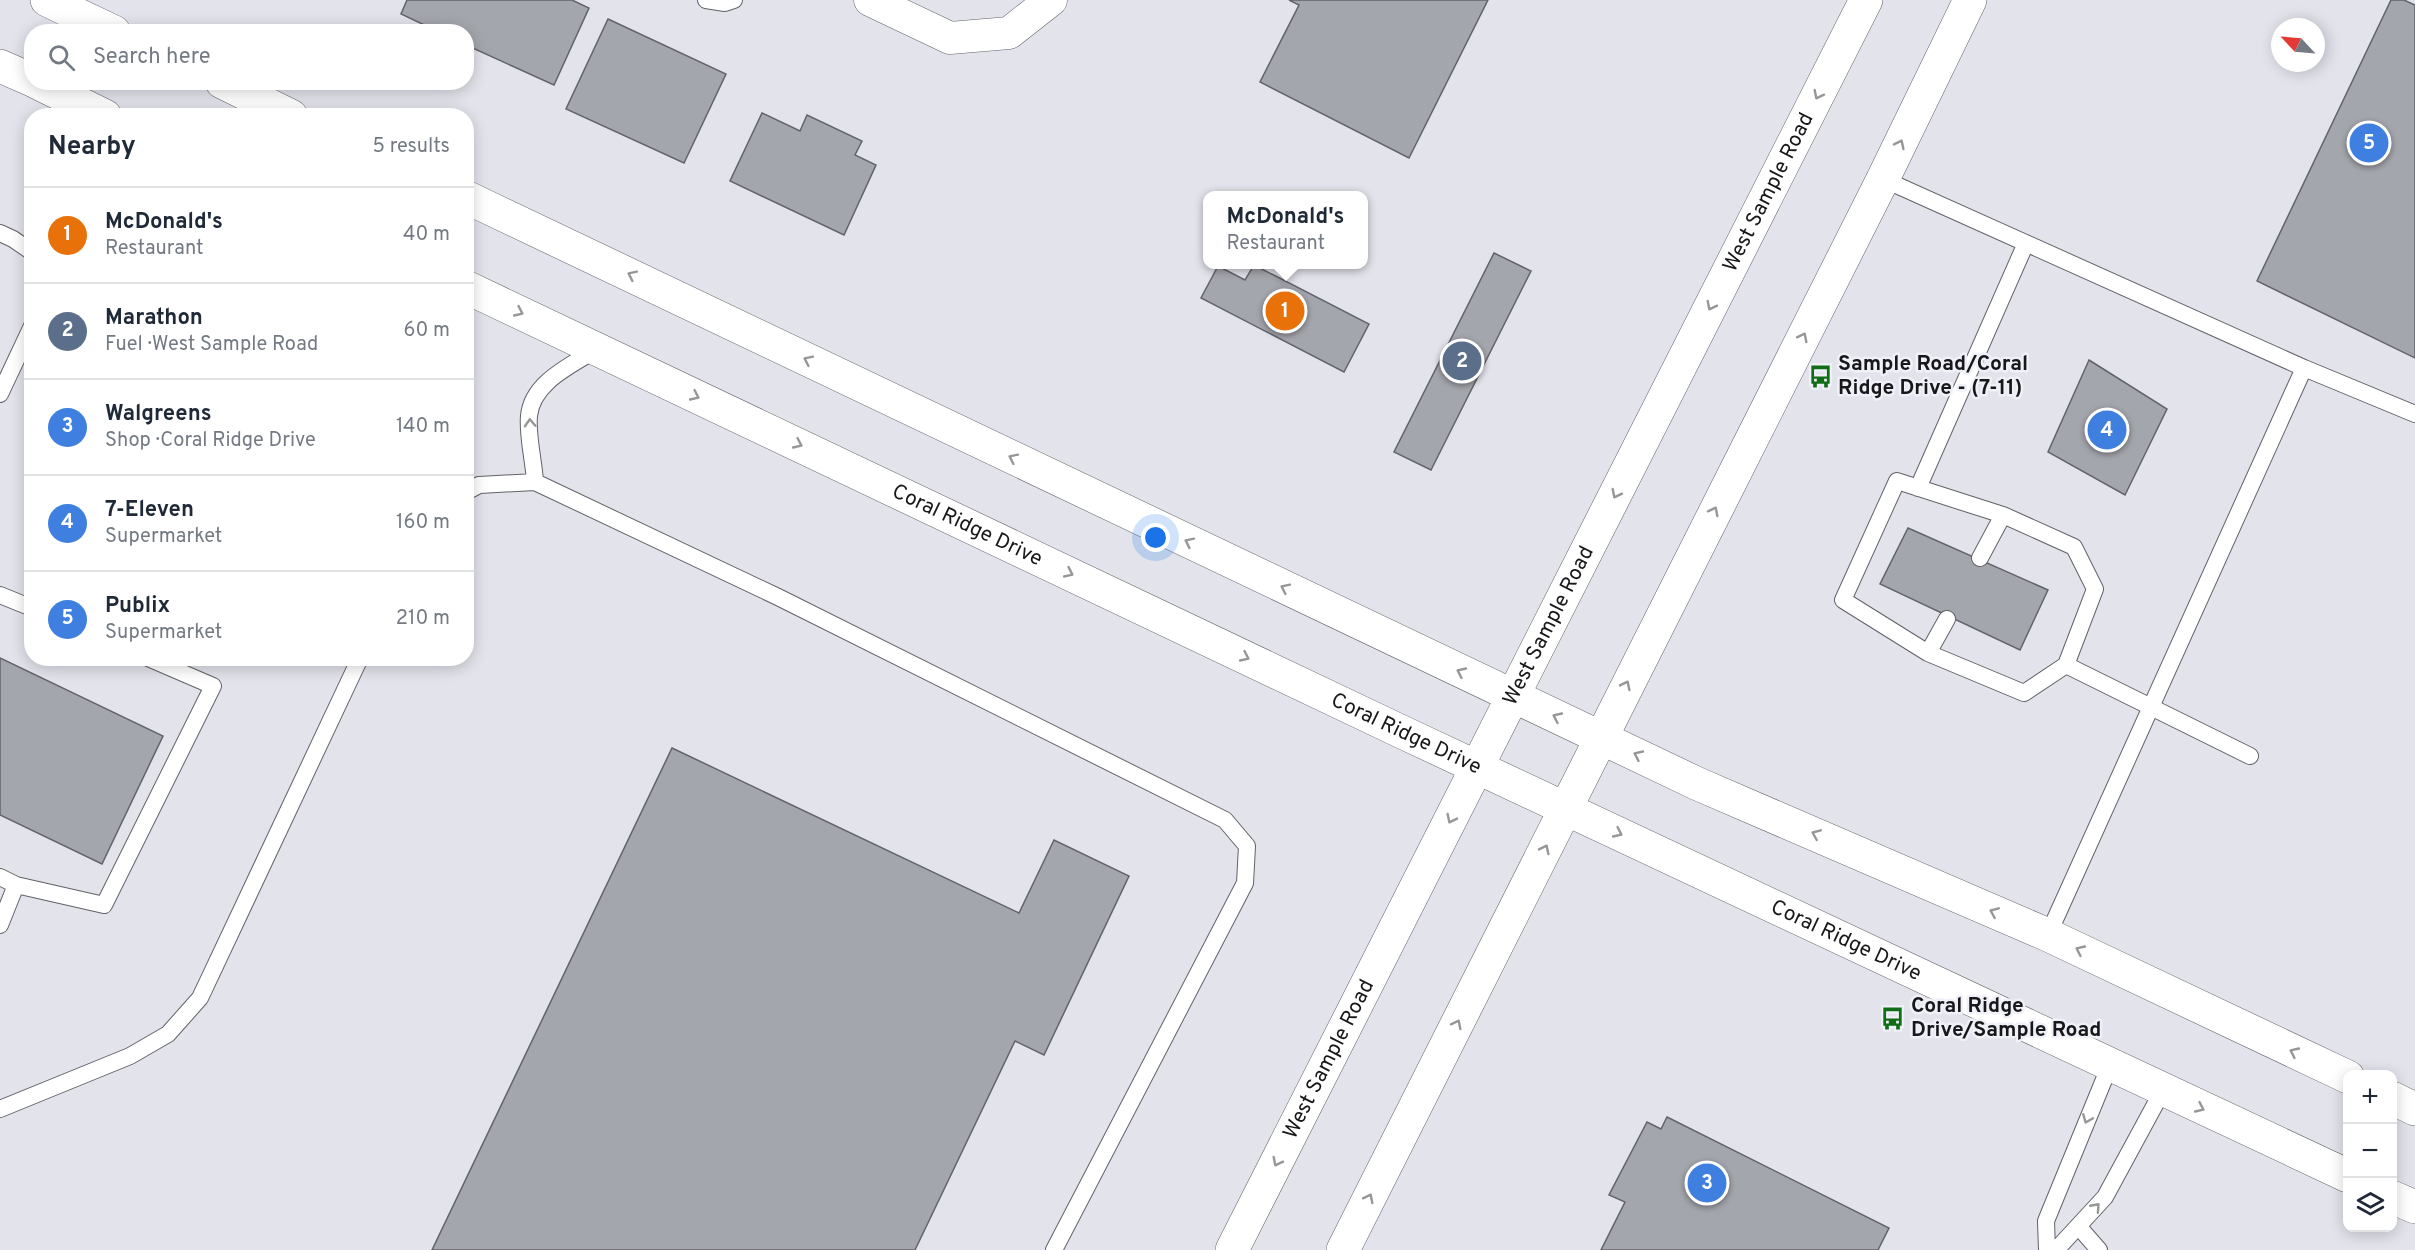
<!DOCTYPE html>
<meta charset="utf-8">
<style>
:root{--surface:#fff;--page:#f2f2f3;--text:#1f2937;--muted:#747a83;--line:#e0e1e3;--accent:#1a73e8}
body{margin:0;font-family:Overpass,sans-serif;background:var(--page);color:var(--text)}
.controls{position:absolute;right:18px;bottom:18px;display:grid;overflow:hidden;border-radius:12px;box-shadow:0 3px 15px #0003}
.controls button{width:54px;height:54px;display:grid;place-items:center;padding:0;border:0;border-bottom:2px solid var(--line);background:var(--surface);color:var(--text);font:30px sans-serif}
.compass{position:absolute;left:2271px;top:18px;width:54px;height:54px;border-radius:50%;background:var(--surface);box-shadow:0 3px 15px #0003;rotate:296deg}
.you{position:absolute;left:1156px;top:538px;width:21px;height:21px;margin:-15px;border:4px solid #fff;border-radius:50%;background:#1a73e8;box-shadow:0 0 0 9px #1a73e833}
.badge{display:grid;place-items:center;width:39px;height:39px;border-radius:50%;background:var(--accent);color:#fff;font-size:20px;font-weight:700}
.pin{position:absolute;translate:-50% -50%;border:3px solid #fff;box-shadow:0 2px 6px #0006}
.popup{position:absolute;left:1203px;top:191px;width:165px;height:78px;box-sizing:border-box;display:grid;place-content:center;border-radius:12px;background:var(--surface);filter:drop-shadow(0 2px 4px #0005);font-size:20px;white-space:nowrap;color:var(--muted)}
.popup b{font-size:22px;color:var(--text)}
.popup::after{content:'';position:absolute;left:50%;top:100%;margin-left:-12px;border:12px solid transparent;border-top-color:var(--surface)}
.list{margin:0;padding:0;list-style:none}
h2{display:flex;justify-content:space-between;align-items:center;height:78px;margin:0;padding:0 24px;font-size:26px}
h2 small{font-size:20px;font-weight:400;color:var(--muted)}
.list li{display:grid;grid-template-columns:39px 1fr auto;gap:18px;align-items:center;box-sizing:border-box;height:96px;padding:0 24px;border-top:2px solid var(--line)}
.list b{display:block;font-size:22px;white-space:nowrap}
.list p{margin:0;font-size:20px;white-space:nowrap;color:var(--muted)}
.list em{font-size:20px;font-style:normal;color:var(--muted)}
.icon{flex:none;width:33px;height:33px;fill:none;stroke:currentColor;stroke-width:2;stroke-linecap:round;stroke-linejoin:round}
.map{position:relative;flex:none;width:2415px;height:1250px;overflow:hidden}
.search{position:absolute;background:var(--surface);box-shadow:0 3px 15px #0003;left:24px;top:24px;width:450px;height:66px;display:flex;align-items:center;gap:15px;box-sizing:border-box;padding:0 21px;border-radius:24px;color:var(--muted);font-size:22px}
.panel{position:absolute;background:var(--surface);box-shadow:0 3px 15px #0003;left:24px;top:108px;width:450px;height:558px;border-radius:24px}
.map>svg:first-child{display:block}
.building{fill:#a4a6ad;stroke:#63646b;stroke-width:1.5}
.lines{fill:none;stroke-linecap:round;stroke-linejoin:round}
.service-casing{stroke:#626369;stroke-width:18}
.minor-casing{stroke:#626369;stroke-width:33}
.secondary-casing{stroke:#626369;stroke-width:34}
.primary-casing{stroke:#626369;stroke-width:34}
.service{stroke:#fff;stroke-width:16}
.minor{stroke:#fff;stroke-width:32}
.secondary{stroke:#fff;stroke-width:33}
.primary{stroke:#fff;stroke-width:33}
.oneway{stroke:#979798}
.labels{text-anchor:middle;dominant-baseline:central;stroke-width:5;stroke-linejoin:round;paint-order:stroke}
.street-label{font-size:21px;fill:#18181b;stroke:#eff0f8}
.poi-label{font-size:21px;font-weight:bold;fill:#18181b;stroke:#eff0f8;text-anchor:start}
</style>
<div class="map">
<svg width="2415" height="1250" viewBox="0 0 2415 1250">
<rect width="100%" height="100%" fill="#e2e3eb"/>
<!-- building -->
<path class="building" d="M407 0H572L589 8 554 85 466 45V32H439L401 14Z
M1289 0H1488L1409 158 1260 82 1299 5Z
M2391 0H2404L2415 5V358L2257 281Z
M608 19 726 74 684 163 566 109Z
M762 113 800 131 807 115 862 141 855 155 876 165 844 235 730 181Z
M1494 253 1531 271 1431 470 1394 452Z
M1254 265 1369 324 1344 372 1201 298 1218 266 1245 280Z
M2089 360 2167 409 2125 495 2048 452Z
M1908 528 2048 590 2020 650 1880 584Z
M0 658 163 736 102 864 0 815Z
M672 748 1019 913 1054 840 1129 876 1044 1055 1015 1041 915 1250H432Z
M1667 1117 1889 1228 1878 1250H1601L1625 1202 1609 1195 1647 1122 1661 1129Z"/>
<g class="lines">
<defs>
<path id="service" d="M706 0 725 3 734 0
M1883 179 2304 368 2048 935
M0 233 13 239 32 252
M2304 368 2415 414
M0 394 32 326
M535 482C534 462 527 435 529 416 532 382 572 365 597 349
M1918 488 2026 243
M466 492 479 485 535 482 778 597 1225 820 1247 846 1245 883 1054 1250
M1980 558 2003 515
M0 595 32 608
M1928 653 1947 619
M2066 665 2095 589 2074 547 2003 515 1897 481 1843 600 1928 653 2024 693 2066 665 2250 756
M0 877 16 885 104 905 213 686 148 658
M0 925 16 885
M0 1109 130 1056 168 1034 200 998 360 658
M2078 1226 2099 1250
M2047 1250 2046 1221 2110 1065
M2056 1250 2105 1197 2163 1090"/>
<path id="minor" d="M870 0 950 38 1009 33 1051 0"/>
<g id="secondary">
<path d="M47 0 114 32"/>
<path d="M0 66 32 80"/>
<path d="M36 82 105 116"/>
<path d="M222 82 291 116"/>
<path d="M466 197 1698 784 2048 935 2348 1077"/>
<path id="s1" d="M466 287 1402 732 2348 1176"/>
<path d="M2392 1098 2415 1109"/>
<path d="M2392 1197 2415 1207"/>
</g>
<g id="primary">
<path id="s2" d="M1232 1250 1866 0"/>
<path d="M1343 1250 1883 179 1970 0"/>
</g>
</defs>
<!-- service casing -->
<use href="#service" class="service-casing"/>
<!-- minor casing -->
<use href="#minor" class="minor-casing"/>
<!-- secondary casing -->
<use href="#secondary" class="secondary-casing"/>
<!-- primary casing -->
<use href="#primary" class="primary-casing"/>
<!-- service -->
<use href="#service" class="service"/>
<!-- minor -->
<use href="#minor" class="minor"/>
<!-- secondary -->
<use href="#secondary" class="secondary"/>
<!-- primary -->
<use href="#primary" class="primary"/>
</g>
<!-- one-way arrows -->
<defs><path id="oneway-chevron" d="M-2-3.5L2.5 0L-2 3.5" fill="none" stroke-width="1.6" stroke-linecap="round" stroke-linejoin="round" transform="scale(1.5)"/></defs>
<g class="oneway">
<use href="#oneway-chevron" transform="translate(1818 95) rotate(117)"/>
<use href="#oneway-chevron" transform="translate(1900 144) rotate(-64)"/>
<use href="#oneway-chevron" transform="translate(632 275) rotate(-154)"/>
<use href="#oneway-chevron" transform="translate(1711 306) rotate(117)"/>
<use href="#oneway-chevron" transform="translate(519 312) rotate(25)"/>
<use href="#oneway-chevron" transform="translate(1803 337) rotate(-63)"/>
<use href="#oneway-chevron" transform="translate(808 360) rotate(-154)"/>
<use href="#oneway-chevron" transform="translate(695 396) rotate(25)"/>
<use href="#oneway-chevron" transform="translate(530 423) rotate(-93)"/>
<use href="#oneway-chevron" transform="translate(798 444) rotate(25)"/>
<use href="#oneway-chevron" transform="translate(1013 458) rotate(-154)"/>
<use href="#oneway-chevron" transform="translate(1616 494) rotate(117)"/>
<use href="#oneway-chevron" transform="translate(1714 511) rotate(-63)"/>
<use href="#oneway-chevron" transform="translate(1189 542) rotate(-154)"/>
<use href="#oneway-chevron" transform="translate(1069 573) rotate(25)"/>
<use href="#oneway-chevron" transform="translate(1285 588) rotate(-154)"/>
<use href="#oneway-chevron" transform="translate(1245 657) rotate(25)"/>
<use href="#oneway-chevron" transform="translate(1461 672) rotate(-155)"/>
<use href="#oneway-chevron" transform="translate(1626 685) rotate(-64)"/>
<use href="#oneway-chevron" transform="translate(1557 717) rotate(-155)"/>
<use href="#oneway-chevron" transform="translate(1638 755) rotate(-155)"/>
<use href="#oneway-chevron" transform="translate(1451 819) rotate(116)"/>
<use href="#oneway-chevron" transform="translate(1618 833) rotate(25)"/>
<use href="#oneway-chevron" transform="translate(1816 834) rotate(-157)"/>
<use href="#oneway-chevron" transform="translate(1545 849) rotate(-64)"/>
<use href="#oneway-chevron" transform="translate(1994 912) rotate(-157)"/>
<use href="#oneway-chevron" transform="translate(2080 950) rotate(-155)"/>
<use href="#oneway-chevron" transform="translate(1457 1024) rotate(-63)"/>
<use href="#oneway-chevron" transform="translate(2294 1052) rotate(-155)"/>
<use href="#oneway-chevron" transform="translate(2200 1108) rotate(25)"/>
<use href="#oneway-chevron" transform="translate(2087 1119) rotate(112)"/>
<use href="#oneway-chevron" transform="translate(1277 1162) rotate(117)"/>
<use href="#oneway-chevron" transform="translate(1369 1198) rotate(-63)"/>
<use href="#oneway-chevron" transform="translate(2096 1207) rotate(-48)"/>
</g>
<!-- icons -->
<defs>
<symbol id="bus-bare" viewBox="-9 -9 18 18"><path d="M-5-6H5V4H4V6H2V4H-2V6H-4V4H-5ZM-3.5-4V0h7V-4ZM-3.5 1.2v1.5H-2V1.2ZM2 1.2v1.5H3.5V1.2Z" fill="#116c16" stroke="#eff0f8" stroke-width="2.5" paint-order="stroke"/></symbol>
</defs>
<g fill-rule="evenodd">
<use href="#bus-bare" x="1804" y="360" width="33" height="33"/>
<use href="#bus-bare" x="1876" y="1002" width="33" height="33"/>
</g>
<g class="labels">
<!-- street labels -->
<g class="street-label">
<text stroke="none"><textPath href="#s2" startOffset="1186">West Sample Road</textPath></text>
<text stroke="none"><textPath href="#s1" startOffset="555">Coral Ridge Drive</textPath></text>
<text stroke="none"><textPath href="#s2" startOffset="700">West Sample Road</textPath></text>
<text stroke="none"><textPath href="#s1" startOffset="1041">Coral Ridge Drive</textPath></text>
<text stroke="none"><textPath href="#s1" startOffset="1527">Coral Ridge Drive</textPath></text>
<text stroke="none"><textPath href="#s2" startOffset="214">West Sample Road</textPath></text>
</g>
<!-- poi labels -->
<g class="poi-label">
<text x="1838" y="364">Sample Road/Coral<tspan x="1838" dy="24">Ridge Drive - (7-11)</tspan></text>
<text x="1911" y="1006">Coral Ridge<tspan x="1911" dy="24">Drive/Sample Road</tspan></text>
</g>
</g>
</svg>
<div class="controls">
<button>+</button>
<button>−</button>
<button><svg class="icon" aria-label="layers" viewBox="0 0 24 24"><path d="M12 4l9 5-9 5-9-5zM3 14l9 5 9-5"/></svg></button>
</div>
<svg class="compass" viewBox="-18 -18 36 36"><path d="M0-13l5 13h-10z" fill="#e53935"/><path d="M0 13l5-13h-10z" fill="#747a83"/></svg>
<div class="you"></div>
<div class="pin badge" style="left:1285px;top:311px;background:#e8710a">1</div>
<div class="popup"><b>McDonald's</b>Restaurant</div>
<div class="pin badge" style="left:1462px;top:361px;background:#5c6f8a">2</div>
<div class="pin badge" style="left:1707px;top:1183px;background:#3f7fe0">3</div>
<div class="pin badge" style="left:2107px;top:430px;background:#3f7fe0">4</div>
<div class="pin badge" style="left:2369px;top:143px;background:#3f7fe0">5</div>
<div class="search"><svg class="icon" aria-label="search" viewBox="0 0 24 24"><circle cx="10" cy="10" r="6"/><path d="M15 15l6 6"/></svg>Search here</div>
<section class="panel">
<h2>Nearby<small>5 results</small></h2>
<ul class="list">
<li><span class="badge" style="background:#e8710a">1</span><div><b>McDonald's</b><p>Restaurant</p></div><em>40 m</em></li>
<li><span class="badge" style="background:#5c6f8a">2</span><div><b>Marathon</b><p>Fuel · West Sample Road</p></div><em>60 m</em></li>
<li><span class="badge" style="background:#3f7fe0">3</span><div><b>Walgreens</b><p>Shop · Coral Ridge Drive</p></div><em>140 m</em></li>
<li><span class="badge" style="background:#3f7fe0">4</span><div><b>7-Eleven</b><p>Supermarket</p></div><em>160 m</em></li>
<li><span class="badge" style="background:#3f7fe0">5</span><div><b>Publix</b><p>Supermarket</p></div><em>210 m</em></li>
</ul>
</section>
</div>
